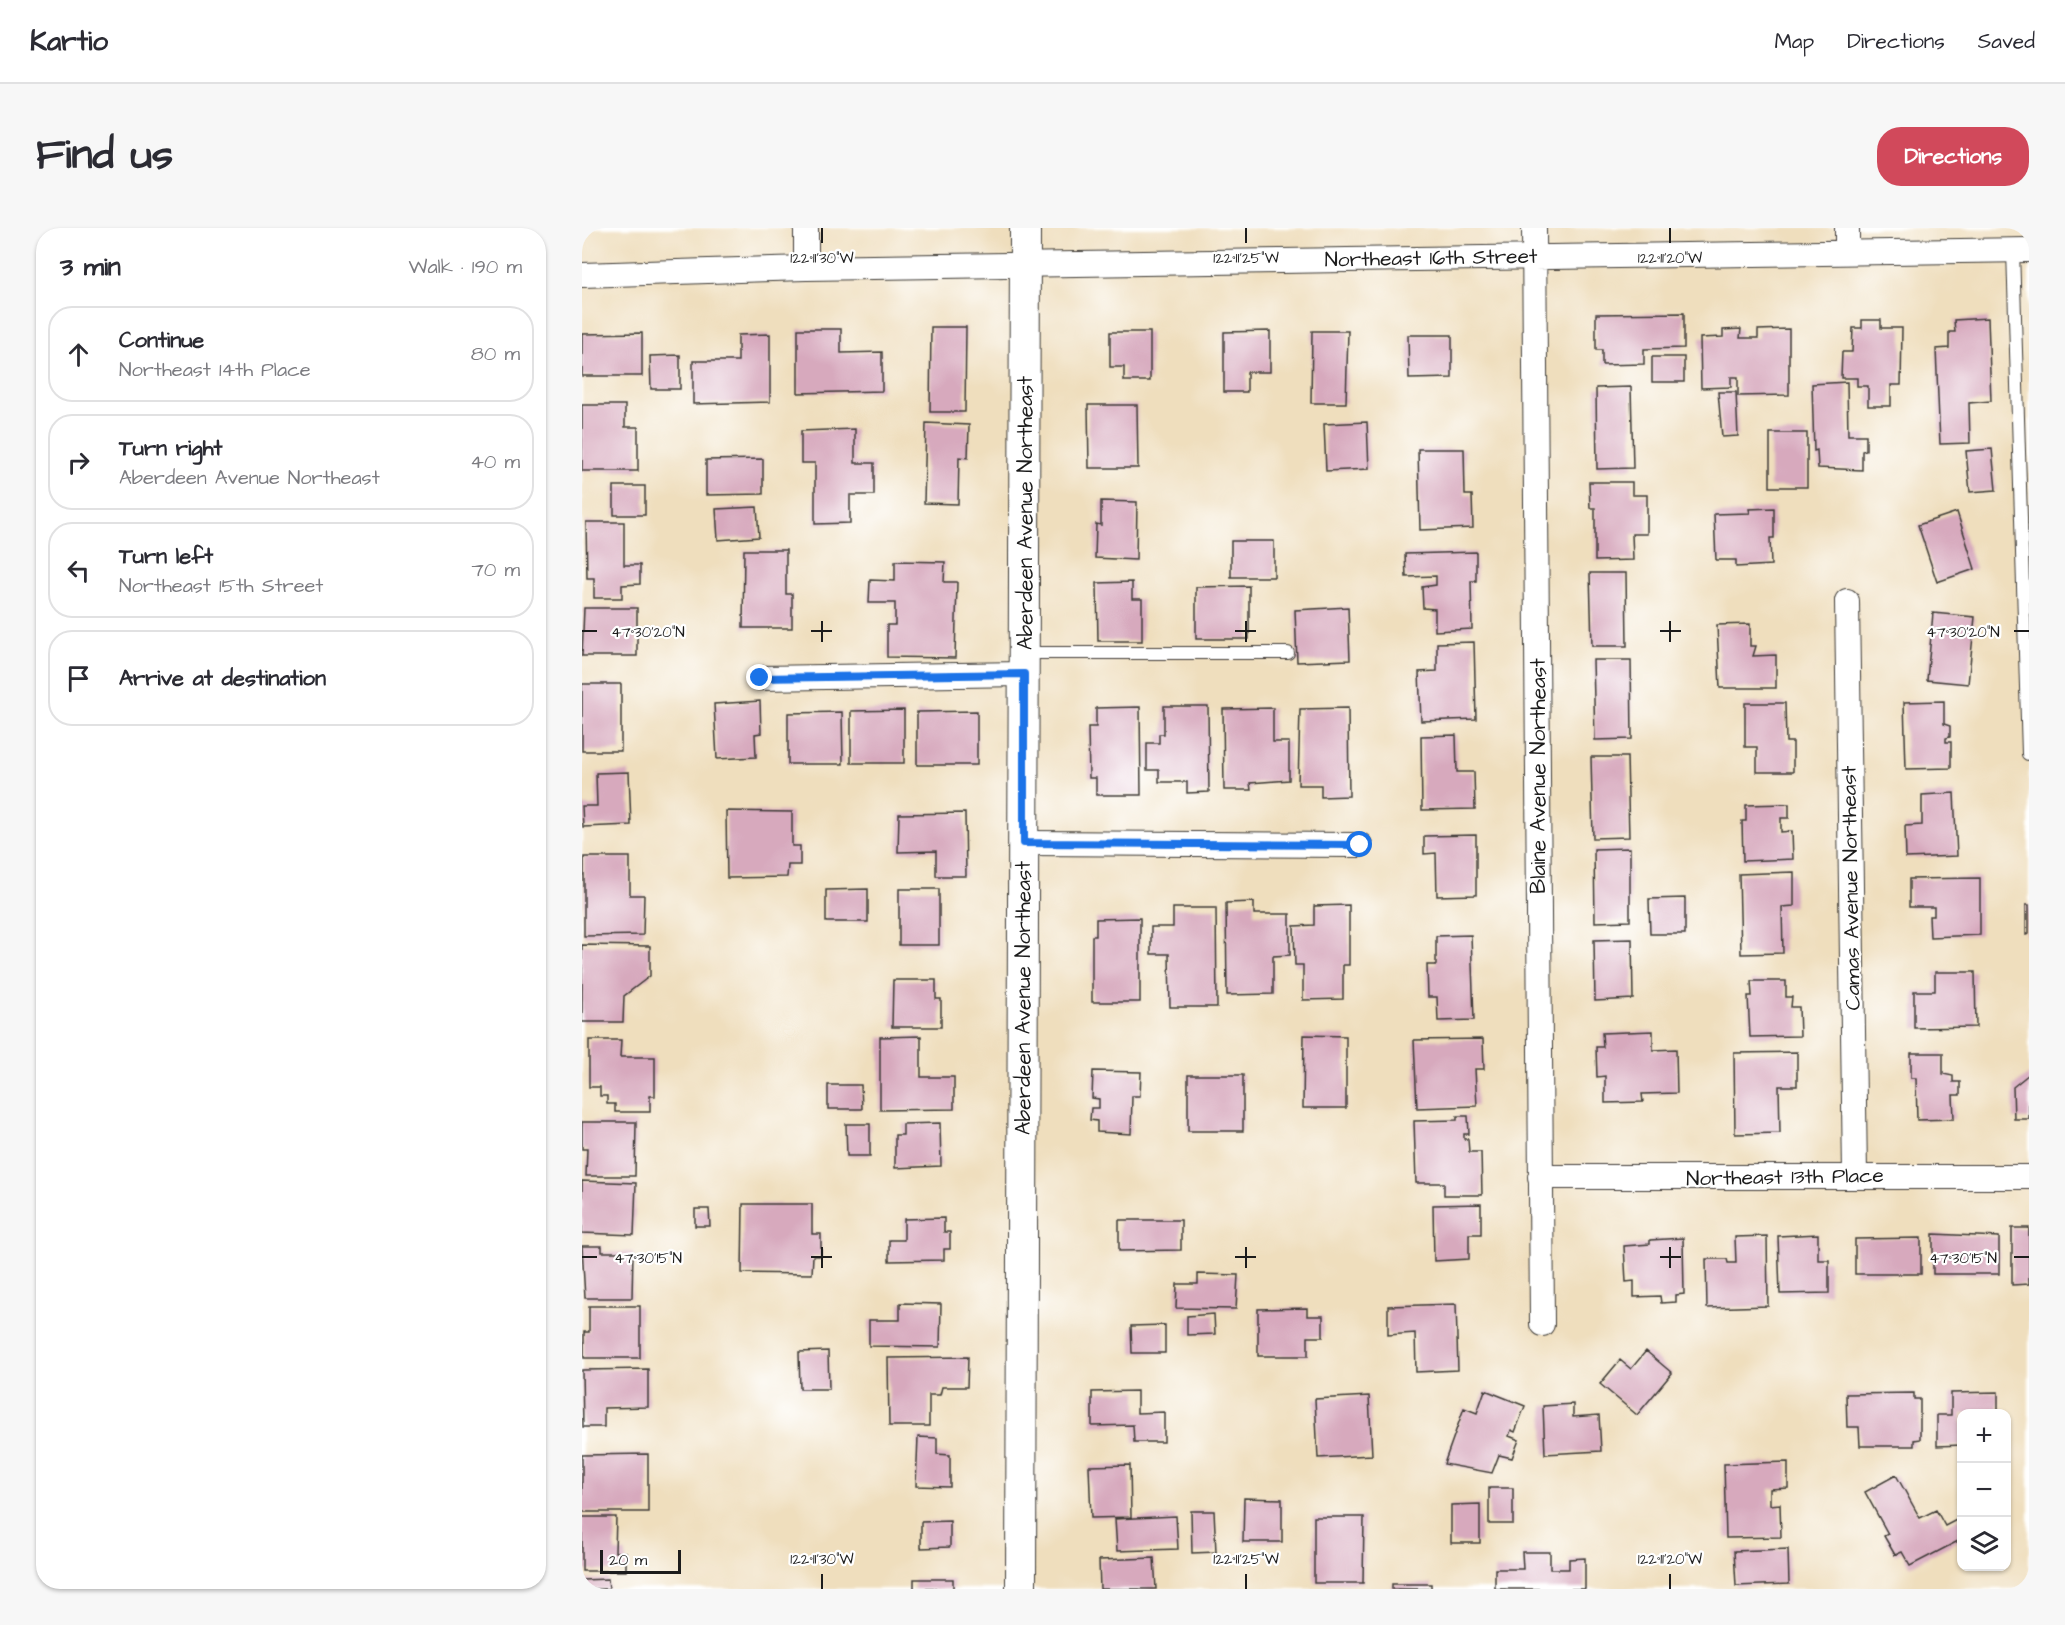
<!DOCTYPE html>
<meta charset="utf-8">
<style>
:root{--surface:#fff;--page:#f7f7f7;--text:#2b2b33;--muted:#7c7c81;--line:#e1e1e2;--accent:#d1495b}
body{margin:0;font-family:"Architects Daughter",sans-serif;background:var(--page);color:var(--text)}
.controls{position:absolute;right:18px;bottom:18px;display:grid;overflow:hidden;border-radius:12px;box-shadow:0 2px 4px #0004}
.controls button{width:54px;height:54px;display:grid;place-items:center;padding:0;border:0;border-bottom:2px solid var(--line);background:var(--surface);color:var(--text);font:30px sans-serif}
.scale{position:absolute;left:18px;bottom:15px;width:81px;box-sizing:border-box;padding-left:6px;border:3px solid #1c1c1c;border-top:0;font-size:16px;line-height:21px;white-space:nowrap;color:#1c1c1c;-webkit-text-stroke:4px #fff;paint-order:stroke}
.stop{position:absolute;width:18px;height:18px;margin:-14px;border:4px solid #1a73e8;border-radius:50%;background:#fff}
.stop.end{background:#1a73e8;border-color:#fff;box-shadow:0 2px 6px #0008}
.list{margin:0;padding:0;list-style:none}
h2{display:flex;justify-content:space-between;align-items:center;height:78px;margin:0;padding:0 24px;font-size:26px}
h2 small{font-size:20px;font-weight:400;color:var(--muted)}
.list li{display:grid;grid-template-columns:39px 1fr auto;gap:18px;align-items:center;box-sizing:border-box;height:96px;margin:0 12px 12px;padding:0 12px;border:2px solid var(--line);border-radius:24px}
.list b{display:block;font-size:22px;white-space:nowrap}
.list p{margin:0;font-size:20px;white-space:nowrap;color:var(--muted)}
.list em{font-size:20px;font-style:normal;color:var(--muted)}
.icon{flex:none;width:33px;height:33px;fill:none;stroke:currentColor;stroke-width:2;stroke-linecap:round;stroke-linejoin:round}
.map{position:relative;flex:none;width:1447px;height:1361px;overflow:hidden;border-radius:24px}
header{display:flex;align-items:center;gap:36px;box-sizing:border-box;height:84px;padding:0 30px;background:var(--surface);border-bottom:2px solid var(--line)}
header strong{font-size:28px}
nav{display:flex;gap:33px;margin-inline-start:auto;font-size:21px}
.intro{display:flex;align-items:center;justify-content:space-between;box-sizing:border-box;height:144px;padding:0 36px}
h1{margin:0;font-size:42px}
.button{padding:15px 27px;border-radius:24px;background:var(--accent);color:#fff;font-size:21px;font-weight:700}
main{display:flex;gap:36px;padding:0 36px}
aside{flex:1;background:var(--surface);border-radius:24px;box-shadow:0 2px 4px #0004}
.map>svg:first-child{display:block}
.building{fill:#d7a9bd}
.lines{fill:none;stroke-linecap:round;stroke-linejoin:round}
.service-casing{stroke:#3c3934;stroke-width:14}
.minor-casing{stroke:#3c3934;stroke-width:26}
.tertiary-casing{stroke:#3c3934;stroke-width:32}
.service{stroke:#fff;stroke-width:12}
.minor{stroke:#fff;stroke-width:24}
.tertiary{stroke:#fff;stroke-width:30}
.route{stroke:#1a73e8;stroke-width:8}
.ticks{fill:none;stroke:#1c1c1c;stroke-width:2}
.labels{text-anchor:middle;dominant-baseline:central;stroke-width:4.5;stroke-linejoin:round;paint-order:stroke}
.street-label{font-size:21px;fill:#1c1c1c;stroke:#fff}
.ticks-label{font-size:15px;text-anchor:middle;fill:#1c1c1c;stroke:#fff;stroke-width:4.5;stroke-linejoin:round;paint-order:stroke}
</style>
<header>
<strong>Kartio</strong>
<nav><a>Map</a><a>Directions</a><a>Saved</a></nav>
</header>
<div class="intro"><h1>Find us</h1><a class="button">Directions</a></div>
<main>
<aside>
<h2>3 min<small>Walk · 190 m</small></h2>
<ul class="list">
<li><svg class="icon" aria-label="ahead" viewBox="0 0 24 24"><path d="M12 20V5M6 11l6-6 6 6"/></svg><div><b>Continue</b><p>Northeast 14th Place</p></div><em>80 m</em></li>
<li><svg class="icon" aria-label="right" viewBox="0 0 24 24"><path d="M7 20v-9h11M14 6l5 5-5 5"/></svg><div><b>Turn right</b><p>Aberdeen Avenue Northeast</p></div><em>40 m</em></li>
<li><svg class="icon" aria-label="left" viewBox="0 0 24 24"><path d="M17 20v-9H6M10 6l-5 5 5 5"/></svg><div><b>Turn left</b><p>Northeast 15th Street</p></div><em>70 m</em></li>
<li><svg class="icon" aria-label="arrive" viewBox="0 0 24 24"><path d="M6 21V4h12l-3 4 3 4H6"/></svg><div><b>Arrive at destination</b></div></li>
</ul>
</aside>
<div class="map">
<svg width="1447" height="1361" viewBox="0 0 1447 1361">
<rect width="100%" height="100%" fill="#fff"/>
<filter id="ink" filterUnits="userSpaceOnUse"><feTurbulence type="fractalNoise" baseFrequency=".0167" numOctaves="2"/><feDisplacementMap in="SourceGraphic" scale="12" xChannelSelector="R" yChannelSelector="G"/><feConvolveMatrix kernelMatrix="1 2 1 2 8 2 1 2 1" color-interpolation-filters="sRGB"/></filter>
<filter id="wash" filterUnits="userSpaceOnUse"><feTurbulence type="fractalNoise" baseFrequency=".008" numOctaves="4" result="noise"/><feDisplacementMap in="SourceGraphic" scale="24" xChannelSelector="R" yChannelSelector="G"/><feGaussianBlur stdDeviation="1.35" result="paint"/><feColorMatrix in="noise" values="0 0 0 0 0 0 0 0 0 0 0 0 0 0 0 0 0 1.4 0 .05"/><feComposite in="paint" operator="in"/></filter>
<g filter="url(#wash)">
<rect width="100%" height="100%" fill="#efdebd"/>
<g id="blocks">
<!-- building -->
<path class="building" d="M1102 85V120L1062 121V136L1020 137V122H1014V86Z
M1406 90 1409 173 1387 175 1388 215 1358 216 1354 121 1367 120V104H1373L1372 92Z
M1280 92H1299V100H1320L1319 157H1309V178H1286V158H1275V150H1259L1260 124H1270L1271 100H1280Z
M349 99H384L383 184H348Z
M216 101H259V125L300 124V163L216 165Z
M1159 101 1158 110H1176V102L1207 101V167L1156 168V149H1149V159L1119 160 1118 110 1141 109V102Z
M688 103V144H665V164H642V104Z
M730 103H766L764 175H729Z
M528 104H568V153H542V139H528Z
M60 105V148H0V106Z
M188 106V174L111 176V133H156V107Z
M826 107H870V150L827 151Z
M98 127V161H69L68 128Z
M1070 129H1102V154H1070Z
M1265 154 1266 207H1284V222L1280 223V242L1236 240 1235 222 1232 223 1230 156Z
M1049 159 1051 240 1015 241 1014 160Z
M1136 164H1154L1156 208 1140 209Z
M0 177H43V199H56V243H0Z
M506 177H555L556 240H507Z
M785 194 787 241 744 243 742 196Z
M344 195 387 197 386 230 377 229 376 276 342 275Z
M273 201V235H292V267H268V295L233 296V235H219V203Z
M1188 205H1225V259H1188Z
M836 221H882L883 267H890L891 300 838 302Z
M1410 221 1414 262 1388 264 1384 223Z
M181 231V266L124 267V232Z
M1007 254H1050V267H1065V306H1050L1051 332 1013 333V280H1008Z
M32 258H63V287H32Z
M519 273 555 274 554 332 513 330 514 296 519 297Z
M175 279 177 309 136 312 134 281Z
M1192 280V310H1188L1189 337 1154 339V332H1134L1132 286 1168 285 1167 281Z
M1375 284 1393 341 1355 354 1336 297Z
M4 294H42V337H58V356L40 357V370H12V350H5Z
M649 313H692V349H649Z
M162 322H204V366H210V400H161Z
M894 324V353H889L890 401 853 403V381L841 380 840 359 854 357V348L824 349 823 326Z
M313 333 363 334 362 354H375L373 430 305 429V397H313V375H287L288 352 313 353Z
M1008 345H1044L1045 418H1010Z
M550 354V371H560V413H516L515 355Z
M667 358V411H614V359Z
M766 379 768 432 715 434 713 382Z
M2 380H55V428H0Z
M1351 385 1393 389 1386 456 1345 452Z
M1168 396V418H1174L1171 428 1194 427V460H1138L1135 397Z
M892 414 894 491 839 493 837 444 855 443V415Z
M1011 432H1049L1050 511 1013 512Z
M0 456H39V523H0Z
M178 473 179 505 173 506 174 529 135 531 132 476Z
M1362 473V496L1368 498V509L1364 510V514H1369V540L1324 541 1322 474Z
M1163 475H1203L1204 514H1211V544H1175V519H1163Z
M582 478H626L627 564 605 565V554H577V542H565V515H577V506H582Z
M558 479 559 567H514V550H507L506 499H514V480Z
M691 480V514H707V552L668 555 669 562H642L641 481Z
M766 480 767 568 739 569V557H716L718 481Z
M322 482V535H269V483Z
M395 483V537H335V484Z
M260 484 261 536H206V485Z
M874 507 875 544H892L893 581 840 582 839 508Z
M1009 529H1045L1047 609 1011 610Z
M47 544 49 597 1 599 0 578H15L14 545Z
M1372 565 1375 628 1324 630 1323 598 1340 597V567Z
M1207 576V590H1199V604L1210 603 1211 631 1161 633 1160 593H1164V577Z
M144 583 210 584V618H218V637H206L205 649 145 650Z
M383 585 384 648H354V623L316 624 317 586Z
M894 607V667L855 668 854 625 842 626V608Z
M1048 620V693L1013 694 1012 621Z
M2 629H48V667H62L61 707 2 708Z
M1212 644V678L1200 679 1201 725 1159 726 1157 646Z
M1398 650V707L1348 709 1347 688H1352V679H1327V651Z
M286 661V694H244V662Z
M317 661H357V717H317Z
M1103 670V706H1068L1067 671Z
M672 674V686H708V727L691 728V766L645 767 644 675Z
M767 677V737H761V771L721 772V737H713L712 698 732 697V678Z
M1444 677H1447V706L1444 707Z
M591 680H634L635 779H588L587 726H569V699H591Z
M558 690V774H510V708H514V691Z
M889 707 892 792 856 793 855 769H846L845 737H854V708Z
M1050 711 1051 771 1013 773 1012 712Z
M0 717 68 718V748L42 768 41 794H0Z
M1353 744H1393L1394 799 1332 800V763H1353Z
M311 752H354V771H359V799H310Z
M1169 753H1204V769H1210L1209 779H1217L1218 808 1168 809 1166 768H1170Z
M1071 803V822L1094 821 1095 865 1060 866 1061 874 1023 875V848L1015 849 1014 819H1021L1020 805Z
M722 807 764 808V880H721Z
M339 808V849H372V881L298 882V809Z
M901 811 902 841H893L895 878 835 880 832 812Z
M7 812H39L38 829H73V868H68V884H33V876H25V868H18V859H7Z
M1215 824V858H1197L1198 905 1153 906 1152 825Z
M1329 825H1361V846L1371 848V854H1378V867H1371L1372 891 1335 892 1334 850H1329Z
M511 843 559 844 558 868H550L549 906 515 904V893L508 892 509 880H517V871L510 870Z
M1447 846V891H1432L1431 859Z
M606 847H661V903H606Z
M246 857H279L280 881H246Z
M875 888H886L887 906H882V911H886L887 924H899L900 967H862V955H834L832 893 875 892Z
M0 894H54L53 948H4L5 921H0Z
M358 895 359 938 313 940V907H321V896Z
M264 896H288V928H265Z
M0 953 54 955 52 1007 0 1005Z
M161 976H230V1006H239V1028H231L230 1046 160 1045Z
M899 976V1006H887V1031L852 1033 851 977Z
M113 981H127L128 998H113Z
M362 990V1004H368V1021H362V1032L307 1033V1012H322V991Z
M537 992H599V1022L537 1023Z
M1430 1000H1447V1056L1430 1057Z
M1236 1006V1032H1247V1065L1198 1066 1196 1008Z
M1351 1006 1417 1009V1046H1351Z
M1185 1008 1186 1078 1125 1080 1124 1031H1145L1146 1035H1154L1153 1009Z
M1101 1010 1102 1066 1094 1067V1074L1079 1075 1078 1068 1052 1069V1053L1044 1054 1042 1018 1068 1016V1012Z
M1339 1010V1046H1273V1011Z
M0 1018H20V1024H51L50 1070H3Z
M616 1046 656 1047 654 1081 594 1080 595 1056H616Z
M318 1075 359 1076 358 1119 287 1118V1092H318Z
M874 1076 876 1142 834 1144 833 1105 806 1107V1078Z
M7 1078H58V1130H2V1104H7Z
M725 1080V1088H741V1109H726V1128H676V1081Z
M632 1086 633 1106 605 1107V1088Z
M583 1097V1125H550L549 1098Z
M246 1123 247 1161H218L217 1124Z
M1064 1123 1090 1145 1055 1187 1018 1156 1038 1132 1049 1141Z
M386 1129 385 1159H360L358 1167H347V1198H307L306 1130Z
M66 1141V1179L22 1180V1199H1L0 1142Z
M903 1162 943 1178 933 1204 929 1202 927 1208 937 1212 930 1230 917 1227 910 1245 862 1236 882 1180 895 1185Z
M555 1163V1185L582 1184V1214H552L551 1197 510 1198V1164Z
M1416 1164V1186H1380V1217L1355 1218V1187H1369V1165Z
M1332 1165V1171H1338V1211L1332 1212V1218H1278L1277 1199H1265L1264 1166Z
M787 1168 790 1227 736 1230 733 1171Z
M991 1176V1189L1017 1187 1019 1223 963 1226 961 1178Z
M336 1209 355 1210V1226L368 1227V1259L334 1258Z
M66 1226V1284H0V1227Z
M1206 1234V1260L1188 1261V1277L1198 1276 1199 1309 1144 1310 1142 1236Z
M548 1237 549 1289 509 1290 507 1238Z
M1314 1247 1338 1290 1354 1282 1363 1298 1380 1289V1311L1328 1338 1320 1324 1313 1327 1302 1308 1306 1306 1283 1264Z
M907 1260H931V1296H907Z
M662 1270 700 1271V1314H661Z
M898 1276V1315H869V1277Z
M609 1283H632L634 1324 610 1325Z
M594 1288 596 1321 535 1323 533 1291Z
M0 1289H34L33 1324H44V1343H0Z
M732 1289H782L781 1355H732Z
M368 1293V1319L339 1320V1294Z
M1206 1321 1207 1356 1154 1358 1152 1323Z
M940 1324H968V1341H987V1331L1003 1330V1361H913V1341H941Z
M572 1330 574 1361H518L517 1332Z
M26 1351 27 1361H0V1352Z
M332 1351H371V1361H332Z
M810 1356H849V1361H810Z"/>
</g>
</g>
<g filter="url(#ink)">
<use href="#blocks" fill-opacity="0" stroke="#3c3934" stroke-width="1.5"/>
<g class="lines">
<defs>
<path id="service" d="M1431 22 1446 526
M442 425H706"/>
<path id="minor" d="M224 0V40
M952 0 960 1096
M1265 0V24
M0 47 224 40 1447 22
M1265 373 1273 947
M178 450 442 446
M442 615 778 617
M958 949H1447"/>
<path id="tertiary" d="M439 1361 443 0"/>
</defs>
<!-- service casing -->
<use href="#service" class="service-casing"/>
<!-- minor casing -->
<use href="#minor" class="minor-casing"/>
<!-- tertiary casing -->
<use href="#tertiary" class="tertiary-casing"/>
<!-- service -->
<use href="#service" class="service"/>
<!-- minor -->
<use href="#minor" class="minor"/>
<!-- tertiary -->
<use href="#tertiary" class="tertiary"/>
</g>
</g>
<g class="lines" filter="url(#ink)">
<!-- route -->
<path class="route" d="M178 450 442 446V615L778 617"/>
</g>
<!-- ticks -->
<path class="ticks" d="M240 0V15M664 0V15M1088 0V15M240 393V414M664 393V414M1088 393V414M0 403H15M229 403H250M653 403H674M1078 403H1099M1432 403H1447M240 1019V1040M664 1019V1040M1088 1019V1040M0 1029H15M229 1029H250M653 1029H674M1078 1029H1099M1432 1029H1447M240 1346V1361M664 1346V1361M1088 1346V1361"/>
<g class="labels">
<!-- street labels -->
<g class="street-label">
<text transform="translate(849 30) rotate(-1)">Northeast 16th Street</text>
<text transform="translate(443 285) rotate(-90)">Aberdeen Avenue Northeast</text>
<text transform="translate(956 548) rotate(-90)">Blaine Avenue Northeast</text>
<text transform="translate(1269 660) rotate(-91)">Camas Avenue Northeast</text>
<text transform="translate(441 770) rotate(-90)">Aberdeen Avenue Northeast</text>
<text transform="translate(1203 949) rotate(-1)">Northeast 13th Place</text>
</g>
</g>
<g class="ticks-label">
<text x="240" y="35">122°11'30"W</text>
<text x="664" y="35">122°11'25"W</text>
<text x="1088" y="35">122°11'20"W</text>
<text x="66" y="409">47°30'20"N</text>
<text x="1381" y="409">47°30'20"N</text>
<text x="66" y="1035">47°30'15"N</text>
<text x="1381" y="1035">47°30'15"N</text>
<text x="240" y="1336">122°11'30"W</text>
<text x="664" y="1336">122°11'25"W</text>
<text x="1088" y="1336">122°11'20"W</text>
</g>
</svg>
<div class="controls">
<button>+</button>
<button>−</button>
<button><svg class="icon" aria-label="layers" viewBox="0 0 24 24"><path d="M12 4l9 5-9 5-9-5zM3 14l9 5 9-5"/></svg></button>
</div>
<div class="scale">20 m</div>
<div class="stop" style="left:778px;top:617px"></div>
<div class="stop end" style="left:178px;top:450px"></div>
</div>
</main>
